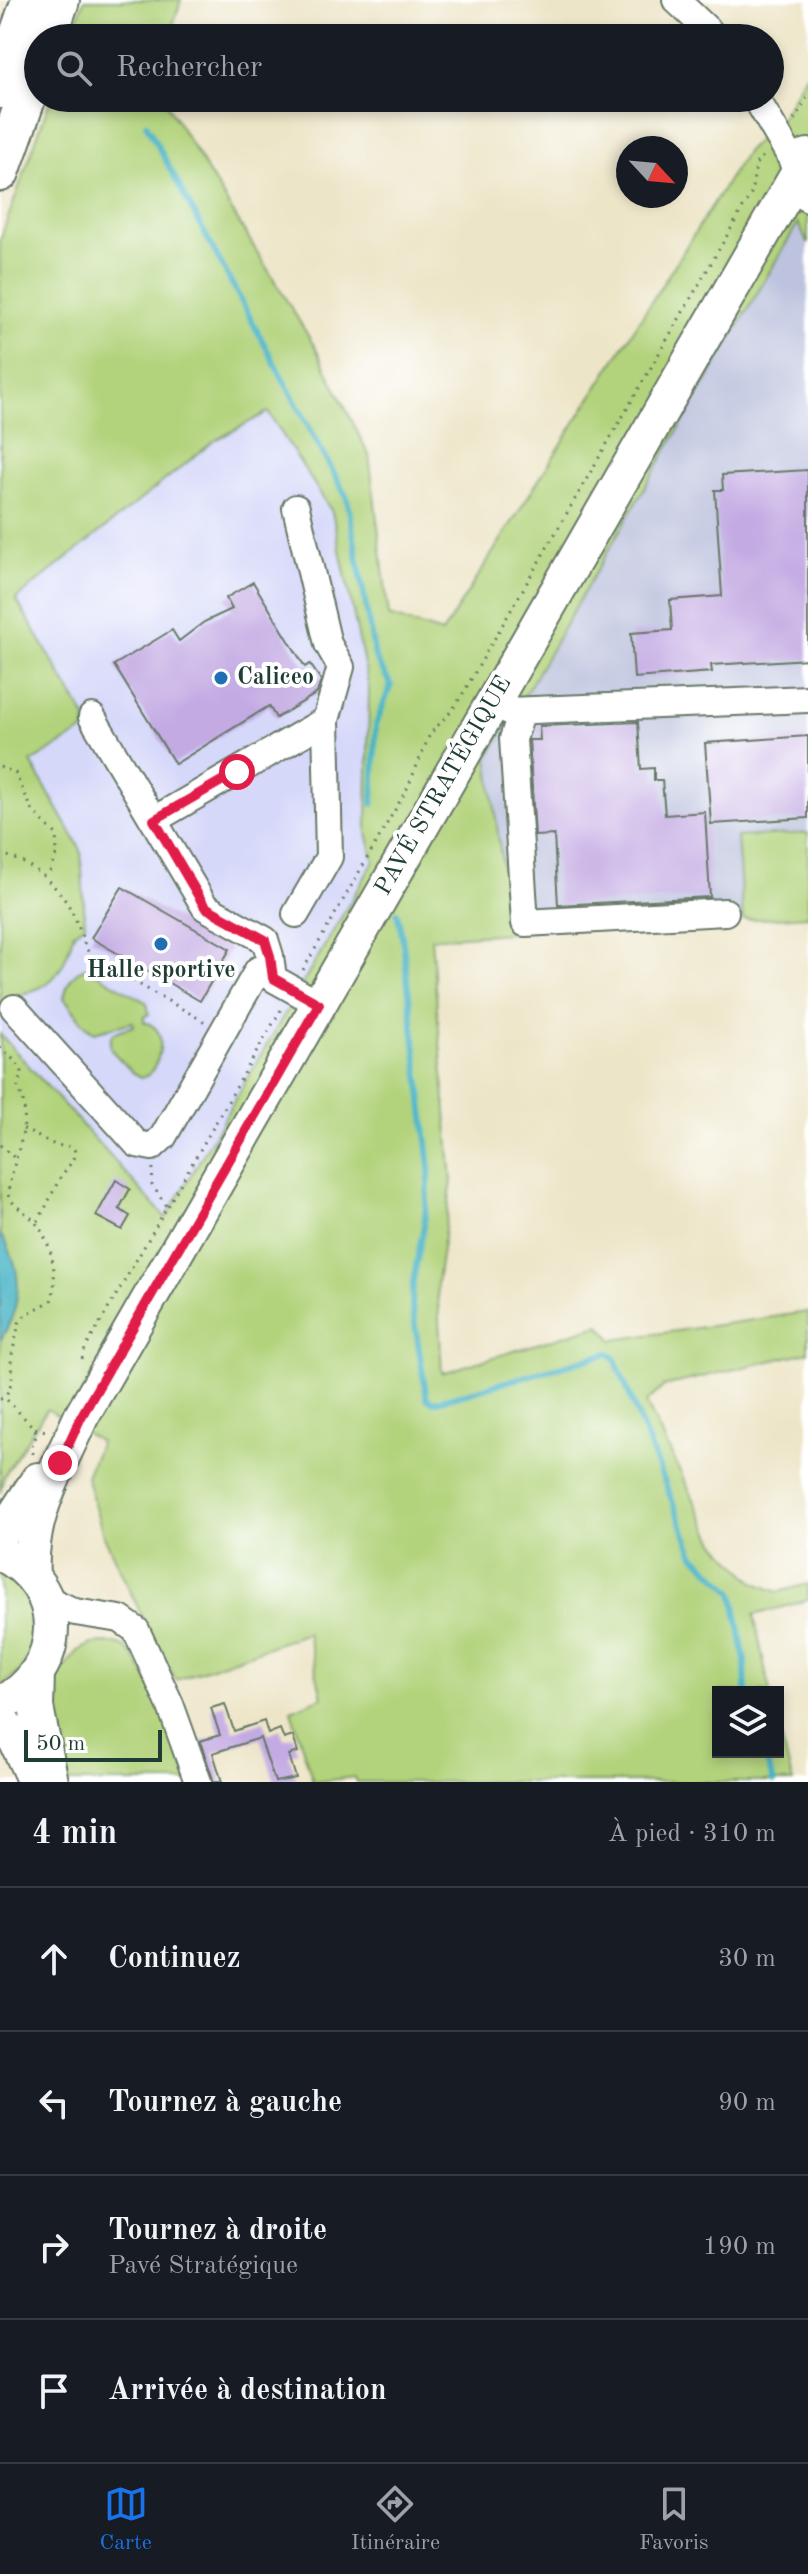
<!DOCTYPE html>
<html lang="fr">
<meta charset="utf-8">
<style>
:root{--surface:#171b24;--page:#20242c;--text:#f1f3f6;--muted:#9ea1a6;--line:#363941;--accent:#1a73e8}
body{margin:0;font-family:"Old Standard TT",serif;background:var(--page);color:var(--text)}
.controls{position:absolute;right:24px;bottom:24px;display:grid;overflow:hidden;border-radius:0px;box-shadow:0 4px 12px #0003}
.controls button{width:72px;height:72px;display:grid;place-items:center;padding:0;border:0;border-bottom:2px solid var(--line);background:var(--surface);color:var(--text);font:40px sans-serif}
.compass{position:absolute;left:616px;top:136px;width:72px;height:72px;border-radius:50%;background:var(--surface);box-shadow:0 4px 12px #0003;rotate:116deg}
.scale{position:absolute;left:24px;bottom:20px;width:138px;box-sizing:border-box;padding-left:8px;border:4px solid #1f3d34;border-top:0;font-size:22px;line-height:28px;white-space:nowrap;color:#1f3d34;-webkit-text-stroke:6px #fff;paint-order:stroke}
.stop{position:absolute;width:24px;height:24px;margin:-18px;border:6px solid #e11d48;border-radius:50%;background:#fff}
.stop.end{background:#e11d48;border-color:#fff;box-shadow:0 2px 8px #0008}
.list{margin:0;padding:0;list-style:none}
h2{display:flex;justify-content:space-between;align-items:center;height:104px;margin:0;padding:0 32px;font-size:34px}
h2 small{font-size:26px;font-weight:400;color:var(--muted)}
.list li{display:grid;grid-template-columns:52px 1fr auto;gap:24px;align-items:center;box-sizing:border-box;height:144px;padding:0 32px;border-top:2px solid var(--line)}
.list b{display:block;font-size:30px;white-space:nowrap}
.list p{margin:0;font-size:26px;white-space:nowrap;color:var(--muted)}
.list em{font-size:26px;font-style:normal;color:var(--muted)}
.icon{flex:none;width:44px;height:44px;fill:none;stroke:currentColor;stroke-width:2;stroke-linecap:round;stroke-linejoin:round}
.map{position:relative;flex:none;width:808px;height:1782px;overflow:hidden}
.search{position:absolute;background:var(--surface);box-shadow:0 4px 12px #0003;left:24px;right:24px;top:24px;height:88px;display:flex;align-items:center;gap:20px;box-sizing:border-box;padding:0 28px;border-radius:44px;color:var(--muted);font-size:30px}
.sheet{height:680px;background:var(--surface)}
nav{display:flex;justify-content:space-around;align-items:center;box-sizing:border-box;height:112px;border-top:2px solid var(--line);background:var(--surface);font-size:22px;color:var(--muted)}
nav a{display:grid;justify-items:center;gap:4px}
nav .on{color:var(--accent)}
.map>svg:first-child{display:block}
.built{fill:#d5d8f9}
.industrial{fill:#bdc3de}
.green{fill:#b2d37b;stroke:#688858;stroke-width:2}
.water{fill:#49b4c6;stroke:#34787d;stroke-width:2}
.lines{fill:none;stroke-linecap:round;stroke-linejoin:round}
.stream{stroke:#49b4c6;stroke-width:6}
.building{fill:#c3aae3}
.minor-casing{stroke:#677867;stroke-width:30}
.major-casing{stroke:#677867;stroke-width:38}
.highway-casing{stroke:#677867;stroke-width:42}
.path{stroke:#677867;stroke-width:3;stroke-dasharray:2 6;stroke-linecap:butt}
.minor{stroke:#fff;stroke-width:26}
.major{stroke:#fff;stroke-width:34}
.highway{stroke:#fff;stroke-width:38}
.route{stroke:#e11d48;stroke-width:10}
.poi-dot{fill:#1f6fb2;stroke:#fff;stroke-width:3}
.labels{text-anchor:middle;dominant-baseline:central;stroke-width:8;stroke-linejoin:round;paint-order:stroke}
.poi-label{font-size:24px;font-weight:bold;fill:#1f3d34;stroke:#fff;text-anchor:start}
.street-label{font-size:24px;fill:#1f3d34;stroke:#fff}
</style>
<div class="map">
<svg width="808" height="1782" viewBox="0 0 808 1782">
<rect width="100%" height="100%" fill="#fff"/>
<filter id="ink" filterUnits="userSpaceOnUse"><feTurbulence type="fractalNoise" baseFrequency=".0125" numOctaves="2"/><feDisplacementMap in="SourceGraphic" scale="16" xChannelSelector="R" yChannelSelector="G"/><feConvolveMatrix kernelMatrix="1 2 1 2 8 2 1 2 1" color-interpolation-filters="sRGB"/></filter>
<filter id="wash" filterUnits="userSpaceOnUse"><feTurbulence type="fractalNoise" baseFrequency=".006" numOctaves="4" result="noise"/><feDisplacementMap in="SourceGraphic" scale="32" xChannelSelector="R" yChannelSelector="G"/><feGaussianBlur stdDeviation="1.8" result="paint"/><feColorMatrix in="noise" values="0 0 0 0 0 0 0 0 0 0 0 0 0 0 0 0 0 1.4 0 .05"/><feComposite in="paint" operator="in"/></filter>
<g filter="url(#wash)">
<rect width="100%" height="100%" fill="#ede5c7"/>
<!-- built -->
<path class="built" d="M268 412 332 512 369 688 367 833 374 861 166 1218 0 1034V1008L14 995 42 987 71 944 81 850 31 762 85 730 86 718 16 599 214 441Z"/>
<!-- industrial -->
<path class="industrial" d="M798 222 808 244V916L511 933 488 758Z"/>
<!-- green -->
<path class="green" d="M84 0H181L169 38H71Z
M808 71V244L798 223 488 758 511 933 431 938 452 1181 437 1283 442 1373 599 1325 613 1340 808 1312V1352L664 1386 646 1403 715 1542 755 1583 778 1592 808 1584V1600L754 1615 770 1692H718V1752H778V1726L793 1782H357L355 1777 313 1782 291 1710 322 1697 307 1633 176 1680 151 1635 103 1534 86 1476 100 1442 47 1409 4 1476 0 1493V1034L166 1218 374 861 367 833 369 688 332 512 268 412 214 441 16 599 86 718 85 730 31 762 81 850 85 925 74 932C68 953 62 977 41 987 22 996 19 991 0 1008V240L51 98H163L315 347 369 455 389 616 442 633 746 152 782 116Z
M808 833V916L743 920 737 837Z
M87 968 147 1003 149 1014 144 1017V1022C169 1028 161 1059 149 1075L141 1077 132 1072 111 1050C106 1032 119 1030 134 1026L133 1022 94 1032C80 1024 75 1010 64 998 67 984 72 971 87 968Z
M0 1571C33 1591 45 1631 24 1665 19 1674 8 1680 0 1687Z
M109 1643C116 1644 122 1644 127 1649 147 1666 180 1754 189 1782H66L50 1704 53 1681 78 1651 92 1644Z"/>
<!-- water -->
<path class="water" d="M0 1234C25 1268 22 1306 0 1341Z"/>
<g class="lines">
<!-- stream -->
<path class="stream" d="M146 124 347 498 375 658 391 685 376 724 373 804
M397 913 402 936 430 1167 424 1224 413 1281 412 1306 427 1399 434 1402 609 1353 615 1359 694 1555 733 1592 745 1661 746 1692
M763 1752 774 1782"/>
</g>
<g id="blocks">
<!-- building -->
<path class="building" d="M808 470V659L711 665 712 672 634 678 631 633 672 630 670 600 722 596 715 490H723L722 475Z
M253 582 305 667 310 664 321 680 317 693 276 718 269 706 175 764 114 665 172 630 179 641 204 622 232 609 226 598Z
M638 722 641 769 654 768V780H662L665 815 705 812 710 897 558 905 554 835 535 836 529 740H540L539 726Z
M808 736V818L711 824 705 743Z
M122 887 230 949 200 1001 91 938Z
M116 1180 130 1189 119 1209 130 1216 122 1230 96 1216Z
M225 1704 234 1731 264 1721 268 1734 280 1729 284 1739 293 1736 298 1752 289 1755 296 1778 275 1782 260 1738 213 1753 222 1782H214L200 1741 220 1735 211 1708Z"/>
</g>
</g>
<g filter="url(#ink)">
<use href="#blocks" fill-opacity="0" stroke="#677867" stroke-width="2"/>
<g class="lines">
<defs>
<path id="minor" d="M676 0 716 38
M756 98 790 156 808 199
M508 711 808 699
M522 711 513 739 525 923 725 912
M92 717 205 907 265 940 270 956 273 978
M154 820 326 720 341 667 328 644 296 508
M296 914 329 857 326 720
M14 1008 137 1144 152 1147 163 1137 258 970 319 1004
M45 1598 75 1612 120 1619 136 1630 170 1704 198 1782"/>
<path id="major" d="M0 1533 11 1521 38 1480
M0 1553C69 1585 67 1671 0 1704
M32 1576C28 1516 57 1471 81 1417L808 156
M37 1674 36 1707 51 1782
M0 1719 15 1738 35 1782"/>
<path id="highway" d="M47 38 60 0
M0 89 31 0
M0 172 38 65"/>
</defs>
<!-- minor casing -->
<use href="#minor" class="minor-casing"/>
<!-- major casing -->
<use href="#major" class="major-casing"/>
<!-- highway casing -->
<use href="#highway" class="highway-casing"/>
<!-- path -->
<path class="path" d="M794 120 808 96
M0 767 15 773 33 811 56 834 57 853 48 877
M0 854C32 861 62 888 75 918 81 931 83 947 93 958L205 1022
M303 970 408 787 430 734 453 709 462 695 751 194 756 164 764 155
M0 1047 16 1062 22 1072 18 1087C36 1123 11 1159 8 1195 13 1207 27 1212 35 1222 52 1242 59 1277 51 1301L25 1315 19 1323 11 1359 12 1381 5 1398
M23 1129 55 1145 72 1147 75 1151C74 1163 65 1169 59 1180 51 1195 46 1209 36 1223
M0 1145 17 1160
M153 1168 152 1185 167 1207
M82 1359 85 1349 282 1008
M0 1399 5 1398 34 1428 46 1431
M33 1454 32 1446 37 1434 34 1428"/>
<!-- minor -->
<use href="#minor" class="minor"/>
<!-- major -->
<use href="#major" class="major"/>
<!-- highway -->
<use href="#highway" class="highway"/>
</g>
</g>
<g class="lines" filter="url(#ink)">
<!-- route -->
<path class="route" d="M60 1463 81 1417 319 1004 273 978 270 956 265 940 205 907 154 820 237 772"/>
</g>
<!-- markers -->
<g class="poi-dot">
<circle cx="221" cy="678" r="8"/>
<circle cx="161" cy="944" r="8"/>
</g>
<g class="labels">
<!-- poi labels -->
<g class="poi-label">
<text x="237" y="678">Caliceo</text>
<text x="161" y="971" text-anchor="middle">Halle sportive</text>
</g>
<!-- street labels -->
<g class="street-label">
<text transform="translate(444 786) rotate(-60)">PAVÉ STRATÉGIQUE</text>
</g>
</g>
</svg>
<div class="controls">
<button><svg class="icon" aria-label="layers" viewBox="0 0 24 24"><path d="M12 4l9 5-9 5-9-5zM3 14l9 5 9-5"/></svg></button>
</div>
<svg class="compass" viewBox="-18 -18 36 36"><path d="M0-13l5 13h-10z" fill="#e53935"/><path d="M0 13l5-13h-10z" fill="#9ea1a6"/></svg>
<div class="scale">50 m</div>
<div class="stop" style="left:237px;top:772px"></div>
<div class="stop end" style="left:60px;top:1463px"></div>
<div class="search"><svg class="icon" aria-label="search" viewBox="0 0 24 24"><circle cx="10" cy="10" r="6"/><path d="M15 15l6 6"/></svg>Rechercher</div>
</div>
<section class="sheet">
<h2>4 min<small>À pied · 310 m</small></h2>
<ul class="list">
<li><svg class="icon" aria-label="ahead" viewBox="0 0 24 24"><path d="M12 20V5M6 11l6-6 6 6"/></svg><div><b>Continuez</b></div><em>30 m</em></li>
<li><svg class="icon" aria-label="left" viewBox="0 0 24 24"><path d="M17 20v-9H6M10 6l-5 5 5 5"/></svg><div><b>Tournez à gauche</b></div><em>90 m</em></li>
<li><svg class="icon" aria-label="right" viewBox="0 0 24 24"><path d="M7 20v-9h11M14 6l5 5-5 5"/></svg><div><b>Tournez à droite</b><p>Pavé Stratégique</p></div><em>190 m</em></li>
<li><svg class="icon" aria-label="arrive" viewBox="0 0 24 24"><path d="M6 21V4h12l-3 4 3 4H6"/></svg><div><b>Arrivée à destination</b></div></li>
</ul>
</section>
<nav>
<a class="on"><svg class="icon" aria-label="map" viewBox="0 0 24 24"><path d="M3 6l6-2 6 2 6-2v14l-6 2-6-2-6 2zM9 4v14M15 6v14"/></svg>Carte</a>
<a><svg class="icon" aria-label="directions" viewBox="0 0 24 24"><path d="M12 3l9 9-9 9-9-9zM9 14v-3h6M13 9l2 2-2 2"/></svg>Itinéraire</a>
<a><svg class="icon" aria-label="saved" viewBox="0 0 24 24"><path d="M7 4h10v16l-5-4-5 4z"/></svg>Favoris</a>
</nav>
